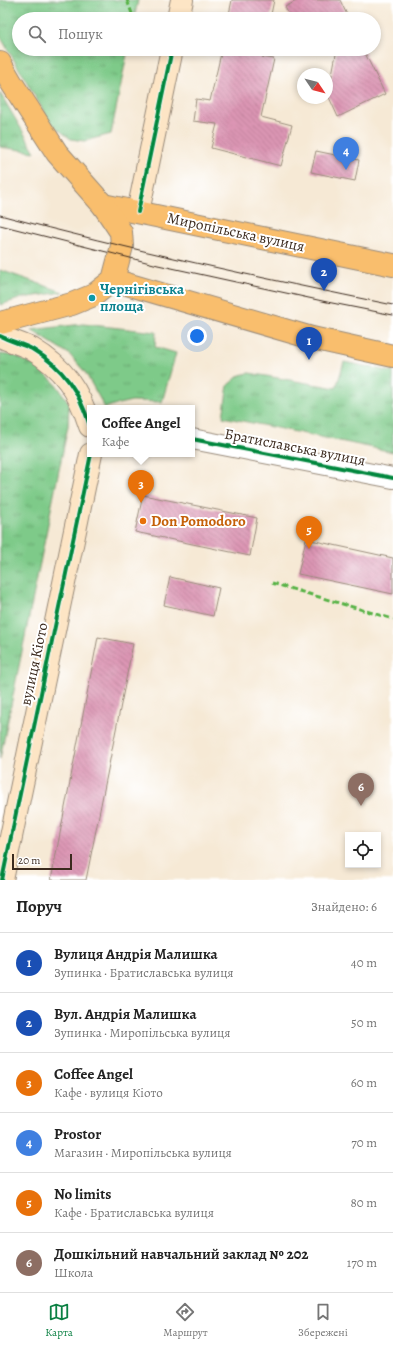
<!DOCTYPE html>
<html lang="uk">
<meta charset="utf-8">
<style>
:root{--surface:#fff;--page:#f6f6f6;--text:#222;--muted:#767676;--line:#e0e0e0;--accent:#0b8043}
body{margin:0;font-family:Alegreya,serif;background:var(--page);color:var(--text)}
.controls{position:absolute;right:12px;bottom:12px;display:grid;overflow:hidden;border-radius:0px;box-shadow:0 2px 6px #0003}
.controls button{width:36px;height:36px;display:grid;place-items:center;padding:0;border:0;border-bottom:1px solid var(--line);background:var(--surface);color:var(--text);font:20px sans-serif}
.compass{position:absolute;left:297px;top:68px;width:36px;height:36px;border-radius:50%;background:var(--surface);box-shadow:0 2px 6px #0003;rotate:125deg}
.scale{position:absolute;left:12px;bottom:10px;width:60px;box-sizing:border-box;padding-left:4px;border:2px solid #3b2a1e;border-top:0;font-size:11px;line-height:14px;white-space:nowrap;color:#3b2a1e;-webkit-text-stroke:3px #fff;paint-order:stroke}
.you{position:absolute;left:197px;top:336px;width:14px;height:14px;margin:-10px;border:3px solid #fff;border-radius:50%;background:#1a73e8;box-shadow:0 0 0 6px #1a73e833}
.badge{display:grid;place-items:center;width:26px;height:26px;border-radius:50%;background:var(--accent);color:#fff;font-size:13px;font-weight:700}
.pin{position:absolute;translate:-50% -33px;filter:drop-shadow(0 1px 2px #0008)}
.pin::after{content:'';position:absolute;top:21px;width:14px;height:12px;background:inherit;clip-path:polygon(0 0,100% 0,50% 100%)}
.popup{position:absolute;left:87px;top:405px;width:108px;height:52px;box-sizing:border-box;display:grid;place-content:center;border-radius:0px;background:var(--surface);filter:drop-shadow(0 1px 3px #0005);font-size:13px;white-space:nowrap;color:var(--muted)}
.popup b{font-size:15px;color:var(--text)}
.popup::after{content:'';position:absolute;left:50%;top:100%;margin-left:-8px;border:8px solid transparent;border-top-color:var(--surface)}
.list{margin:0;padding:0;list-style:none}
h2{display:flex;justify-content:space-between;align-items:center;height:52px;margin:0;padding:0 16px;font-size:17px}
h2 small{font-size:13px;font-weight:400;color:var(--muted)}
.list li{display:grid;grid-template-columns:26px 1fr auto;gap:12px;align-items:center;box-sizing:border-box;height:60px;padding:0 16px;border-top:1px solid var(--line)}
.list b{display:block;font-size:15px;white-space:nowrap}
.list p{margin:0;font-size:13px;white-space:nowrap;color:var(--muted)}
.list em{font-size:13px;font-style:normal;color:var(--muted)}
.icon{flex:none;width:22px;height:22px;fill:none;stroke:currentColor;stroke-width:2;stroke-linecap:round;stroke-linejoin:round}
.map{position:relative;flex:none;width:393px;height:880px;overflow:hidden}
.search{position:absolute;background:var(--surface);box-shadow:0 2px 6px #0003;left:12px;right:12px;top:12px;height:44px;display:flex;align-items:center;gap:10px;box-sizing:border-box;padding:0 14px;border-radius:22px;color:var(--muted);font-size:15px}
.sheet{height:412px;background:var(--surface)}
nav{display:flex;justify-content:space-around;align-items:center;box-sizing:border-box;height:56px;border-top:1px solid var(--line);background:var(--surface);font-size:11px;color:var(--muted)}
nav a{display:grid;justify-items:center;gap:2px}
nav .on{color:var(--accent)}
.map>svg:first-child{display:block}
.grass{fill:url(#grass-tufts);stroke:#5c7a54}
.building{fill:url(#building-back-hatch)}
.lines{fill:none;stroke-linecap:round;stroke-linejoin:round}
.street-casing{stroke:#988a7a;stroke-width:22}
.secondary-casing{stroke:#988a7a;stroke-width:24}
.primary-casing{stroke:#988a7a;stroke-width:24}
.highway-casing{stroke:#988a7a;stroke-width:24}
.street{stroke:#fff;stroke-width:20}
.secondary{stroke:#fde5c5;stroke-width:22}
.primary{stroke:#f9be6d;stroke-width:22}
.highway{stroke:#f9be6d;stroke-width:22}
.tram{stroke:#3b2a1e;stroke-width:1}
.quiet{stroke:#57b245;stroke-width:3;stroke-dasharray:6 3;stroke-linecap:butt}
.cycleway-casing{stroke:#fff;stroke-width:6}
.cycleway{stroke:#00873e;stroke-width:4}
.culture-dot{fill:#0f9aa8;stroke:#fff;stroke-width:1.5}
.food-dot{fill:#e8710a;stroke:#fff;stroke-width:1.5}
.labels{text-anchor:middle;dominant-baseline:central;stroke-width:4;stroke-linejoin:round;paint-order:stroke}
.street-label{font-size:15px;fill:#3b2a1e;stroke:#fff}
.culture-label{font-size:15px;font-weight:bold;fill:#0d838f;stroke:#fff;text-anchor:start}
.food-label{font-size:15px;font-weight:bold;fill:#c56008;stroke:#fff;text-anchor:start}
</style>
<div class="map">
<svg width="393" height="880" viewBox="0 0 393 880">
<defs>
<pattern id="grass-tufts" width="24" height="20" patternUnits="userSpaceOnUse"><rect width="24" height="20" fill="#7eca89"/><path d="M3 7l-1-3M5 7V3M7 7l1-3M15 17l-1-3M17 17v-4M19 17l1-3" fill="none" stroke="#68a46f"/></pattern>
<pattern id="building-back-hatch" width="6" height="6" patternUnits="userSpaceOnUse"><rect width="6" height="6" fill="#dc95b4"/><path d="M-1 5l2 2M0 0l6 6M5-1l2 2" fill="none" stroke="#b47a92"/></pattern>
</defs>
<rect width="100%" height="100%" fill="#fff"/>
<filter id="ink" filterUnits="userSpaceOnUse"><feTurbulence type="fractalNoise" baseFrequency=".025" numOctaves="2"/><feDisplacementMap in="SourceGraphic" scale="8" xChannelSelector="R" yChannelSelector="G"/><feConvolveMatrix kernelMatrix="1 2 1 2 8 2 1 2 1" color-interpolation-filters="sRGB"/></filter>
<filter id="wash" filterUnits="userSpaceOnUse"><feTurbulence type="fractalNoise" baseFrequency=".012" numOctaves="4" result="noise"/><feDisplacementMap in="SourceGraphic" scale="16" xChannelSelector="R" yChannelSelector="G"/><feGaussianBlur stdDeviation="0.9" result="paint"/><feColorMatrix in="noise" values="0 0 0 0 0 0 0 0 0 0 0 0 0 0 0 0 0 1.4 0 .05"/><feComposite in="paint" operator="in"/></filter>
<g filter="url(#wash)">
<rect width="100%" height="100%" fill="#f6e9d5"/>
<!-- grass -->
<path class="grass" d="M0 0H138L134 19H19V49H128L111 134 84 141 71 139 51 124 0 36Z
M0 93 35 152 0 147Z
M0 270 63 292 22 298 0 305Z
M83 324 156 332 155 347 176 353 162 402 132 401 114 405 105 408 85 372 69 354 31 330Z
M0 354 15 356 37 367 56 384 69 403 68 426 0 759Z
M344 362 393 372V452L223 417 228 385 240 375 249 373 336 388Z"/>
<g id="blocks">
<!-- building -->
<path class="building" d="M232 0H274L270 19H228Z
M298 0H340L349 19H291L285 7Z
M222 49H264L262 57 274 59 261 117 292 125 281 166 211 148 217 124 193 121 196 99 210 101Z
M337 49H363L385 94 338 117 328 95Z
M316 151 359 160 355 181 311 172Z
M143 495 257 518 250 556 135 532Z
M306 539 393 558V594L298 574Z
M170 577 219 588 213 616 164 605Z
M98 637 133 644 95 835 86 880H51Z"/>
</g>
</g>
<g filter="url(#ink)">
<use href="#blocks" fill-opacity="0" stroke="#988a7a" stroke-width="1"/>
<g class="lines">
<defs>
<path id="street" d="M192 439 393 478"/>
<path id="secondary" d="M178 19 182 0
M138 212 172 49
M0 336C10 341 22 344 32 349 64 368 79 391 90 426
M2 880 91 454"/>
<path id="primary" d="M103 205 393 265
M113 280 312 338 393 356"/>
<path id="highway" d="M0 63 11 82 57 153 103 205 121 232 122 246 113 280 94 295 72 304 0 323"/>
</defs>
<!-- street casing -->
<use href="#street" class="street-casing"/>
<!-- secondary casing -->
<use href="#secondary" class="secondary-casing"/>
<!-- primary casing -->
<use href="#primary" class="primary-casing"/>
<!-- highway casing -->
<use href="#highway" class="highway-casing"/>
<!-- street -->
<use href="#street" class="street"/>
<!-- secondary -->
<use href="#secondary" class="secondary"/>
<!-- primary -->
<use href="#primary" class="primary"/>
<!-- highway -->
<use href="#highway" class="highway"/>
<!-- tram -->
<path class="tram" d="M0 215C130 250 261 278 393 305
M0 225 158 265 327 302 393 315"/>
<!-- quiet -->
<path class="quiet" d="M127 0 134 19
M272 583 393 619"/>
<defs>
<path id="cycleway" d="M138 212 172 49
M0 336C10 341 22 344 32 349 64 368 79 391 90 426
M192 439 393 478
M2 880 91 454"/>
</defs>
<!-- cycleway casing -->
<use href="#cycleway" class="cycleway-casing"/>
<!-- cycleway -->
<use href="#cycleway" class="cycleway"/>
</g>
</g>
<!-- markers -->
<circle class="culture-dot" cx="92" cy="298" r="4"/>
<circle class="food-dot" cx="143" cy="521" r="4"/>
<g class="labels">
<!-- street labels -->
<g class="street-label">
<text transform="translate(236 232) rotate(12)">Миропільська вулиця</text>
<text transform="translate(295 447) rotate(11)">Братиславська вулиця</text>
<text transform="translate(34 664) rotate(-78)">вулиця Кіото</text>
</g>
<!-- culture labels -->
<g class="culture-label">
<text x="100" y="289">Чернігівська<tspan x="100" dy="17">площа</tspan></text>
</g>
<!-- food labels -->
<g class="food-label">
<text x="151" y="521">Don Pomodoro</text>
</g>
</g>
</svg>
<div class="controls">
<button><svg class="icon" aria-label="locate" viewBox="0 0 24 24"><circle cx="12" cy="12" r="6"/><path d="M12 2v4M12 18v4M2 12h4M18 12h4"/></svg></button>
</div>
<svg class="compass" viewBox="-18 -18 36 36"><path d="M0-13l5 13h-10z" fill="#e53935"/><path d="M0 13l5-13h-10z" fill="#767676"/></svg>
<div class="scale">20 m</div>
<div class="you"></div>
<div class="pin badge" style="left:309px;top:360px;background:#1a4fb4">1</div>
<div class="pin badge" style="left:324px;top:291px;background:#1a4fb4">2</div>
<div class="pin badge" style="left:141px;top:503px;background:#e8710a">3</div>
<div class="popup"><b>Coffee Angel</b>Кафе</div>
<div class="pin badge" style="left:346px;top:170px;background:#3f7fe0">4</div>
<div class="pin badge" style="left:309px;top:549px;background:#e8710a">5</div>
<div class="pin badge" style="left:361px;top:806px;background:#8d6e63">6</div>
<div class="search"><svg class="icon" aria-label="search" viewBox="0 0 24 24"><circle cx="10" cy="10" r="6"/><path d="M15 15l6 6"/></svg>Пошук</div>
</div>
<section class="sheet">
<h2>Поруч<small>Знайдено: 6</small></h2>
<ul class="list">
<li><span class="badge" style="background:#1a4fb4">1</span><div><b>Вулиця Андрія Малишка</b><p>Зупинка · Братиславська вулиця</p></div><em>40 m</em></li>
<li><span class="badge" style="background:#1a4fb4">2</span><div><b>Вул. Андрія Малишка</b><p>Зупинка · Миропільська вулиця</p></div><em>50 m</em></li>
<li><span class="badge" style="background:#e8710a">3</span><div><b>Coffee Angel</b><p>Кафе · вулиця Кіото</p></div><em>60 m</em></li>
<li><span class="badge" style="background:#3f7fe0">4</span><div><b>Prostor</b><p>Магазин · Миропільська вулиця</p></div><em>70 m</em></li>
<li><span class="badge" style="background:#e8710a">5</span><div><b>No limits</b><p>Кафе · Братиславська вулиця</p></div><em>80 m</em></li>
<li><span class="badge" style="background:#8d6e63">6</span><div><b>Дошкільний навчальний заклад № 202</b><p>Школа</p></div><em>170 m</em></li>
</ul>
</section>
<nav>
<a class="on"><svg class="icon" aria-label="map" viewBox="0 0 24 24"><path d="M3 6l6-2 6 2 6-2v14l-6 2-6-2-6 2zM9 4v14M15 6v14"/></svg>Карта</a>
<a><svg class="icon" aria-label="directions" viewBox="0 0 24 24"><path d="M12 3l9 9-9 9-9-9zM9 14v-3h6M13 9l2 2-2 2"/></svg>Маршрут</a>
<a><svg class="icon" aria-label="saved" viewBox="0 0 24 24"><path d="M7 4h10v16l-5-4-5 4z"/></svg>Збережені</a>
</nav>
